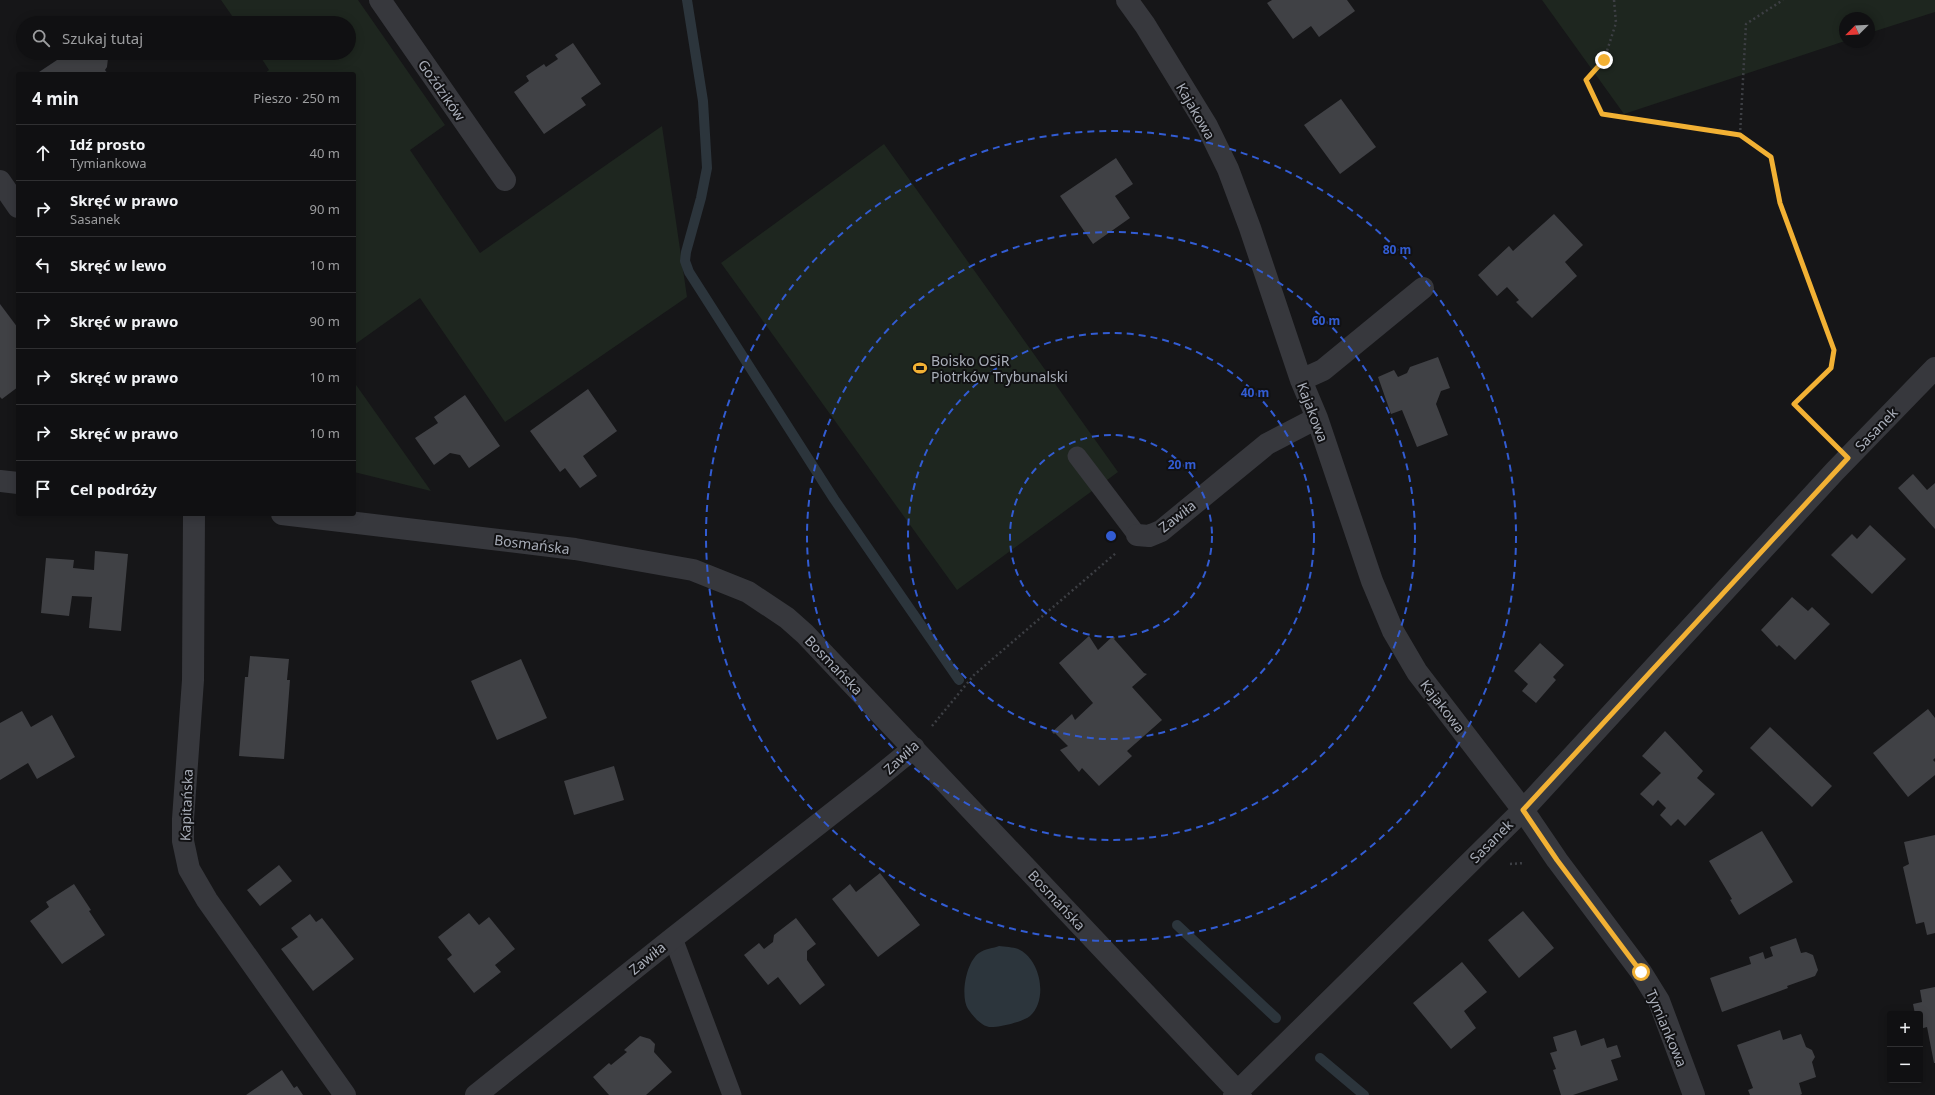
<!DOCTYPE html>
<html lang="pl">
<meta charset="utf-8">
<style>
:root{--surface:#101012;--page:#19191b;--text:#f1f3f6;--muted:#9c9d9f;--line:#303032}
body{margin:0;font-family:"Noto Sans",sans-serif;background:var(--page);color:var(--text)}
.controls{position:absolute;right:12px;bottom:12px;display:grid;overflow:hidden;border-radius:4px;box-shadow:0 2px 10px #0003}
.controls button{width:36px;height:36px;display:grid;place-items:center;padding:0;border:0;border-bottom:1px solid var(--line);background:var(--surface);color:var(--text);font:20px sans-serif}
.compass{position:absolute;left:1839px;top:12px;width:36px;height:36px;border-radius:50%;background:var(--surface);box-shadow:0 2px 10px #0003;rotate:246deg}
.stop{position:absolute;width:12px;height:12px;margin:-9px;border:3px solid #f2b134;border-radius:50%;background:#fff}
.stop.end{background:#f2b134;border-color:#fff;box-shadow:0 1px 4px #0008}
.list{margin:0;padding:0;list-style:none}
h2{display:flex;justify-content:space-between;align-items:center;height:52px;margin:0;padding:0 16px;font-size:17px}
h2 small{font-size:13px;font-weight:400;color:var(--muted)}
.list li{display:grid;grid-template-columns:26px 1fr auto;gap:12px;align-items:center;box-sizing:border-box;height:56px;padding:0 16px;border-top:1px solid var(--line)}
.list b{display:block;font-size:15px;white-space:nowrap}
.list p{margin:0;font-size:13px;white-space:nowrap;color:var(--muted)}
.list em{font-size:13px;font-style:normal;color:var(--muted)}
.icon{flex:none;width:22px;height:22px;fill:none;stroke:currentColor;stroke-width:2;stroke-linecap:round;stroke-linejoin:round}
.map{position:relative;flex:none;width:1935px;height:1095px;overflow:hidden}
.search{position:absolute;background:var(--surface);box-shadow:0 2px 10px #0003;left:16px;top:16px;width:340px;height:44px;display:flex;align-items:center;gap:10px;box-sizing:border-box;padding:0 14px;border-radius:22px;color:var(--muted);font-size:15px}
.panel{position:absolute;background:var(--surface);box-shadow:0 2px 10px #0003;left:16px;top:72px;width:340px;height:444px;border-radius:4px}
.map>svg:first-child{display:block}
.green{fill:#1e261f}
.water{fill:#2c353c}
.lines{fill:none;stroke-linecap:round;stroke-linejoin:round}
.stream{stroke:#2c353c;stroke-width:10}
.building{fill:#404145}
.path{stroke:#3d3f44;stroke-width:2.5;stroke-dasharray:2 3;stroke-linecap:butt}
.lane{stroke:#37383d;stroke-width:19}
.street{stroke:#37383d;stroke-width:22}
.route{stroke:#f2b134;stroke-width:5}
.ring{fill:none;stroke:#325cd3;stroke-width:2;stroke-dasharray:7 5}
.labels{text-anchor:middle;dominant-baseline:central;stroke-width:4;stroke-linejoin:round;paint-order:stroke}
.street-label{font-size:14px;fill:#a8adb8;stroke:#111113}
.poi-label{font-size:14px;fill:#a8adb8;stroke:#111113;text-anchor:start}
.centre{fill:#325cd3;stroke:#111113;stroke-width:2}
.ring-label{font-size:12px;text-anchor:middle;font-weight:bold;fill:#325cd3;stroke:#111113;stroke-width:4;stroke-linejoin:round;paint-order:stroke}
</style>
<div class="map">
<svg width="1935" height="1095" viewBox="0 0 1935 1095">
<rect width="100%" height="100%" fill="#161618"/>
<!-- green -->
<path class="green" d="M221 0H358L445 125 410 150 480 253 662 126 687 297 505 422 420 298 354 345V74H264L269 70 258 53H349V23H237Z
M1542 0H1935V12L1869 33V18H1845V41L1624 114Z
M884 144 1118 472 957 590 721 263Z
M354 382 431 491 354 472Z"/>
<!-- water -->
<path class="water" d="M999 946C1006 947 1015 947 1020 950 1041 961 1048 1000 1030 1016 1023 1022 997 1028 989 1027 980 1025 973 1016 968 1009 960 996 966 962 979 953 984 949 994 948 999 946Z"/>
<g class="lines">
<!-- stream -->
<path class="stream" d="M687 0 703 101 707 168 701 198 686 252 685 261 689 272 834 499 959 680
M1177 925 1276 1018
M1320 1058 1364 1095"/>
</g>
<!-- building -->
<path class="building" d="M1272 0H1347L1355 11 1319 37 1311 26 1293 39 1267 3Z
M573 43 601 84 581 98 586 105 544 134 514 92 529 81 526 76 544 64 546 67 558 59 555 55Z
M56 53H115L108 58 107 67 105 70 108 74H36L57 60 53 55Z
M1341 99 1376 147 1340 174 1304 125Z
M1116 158 1133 184 1115 196 1130 218 1093 244 1060 196Z
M1554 214 1583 245 1565 262 1577 276 1532 318 1516 302 1519 300 1507 287 1497 296 1478 275 1509 246 1513 251Z
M0 304 18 328V387L2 399 0 397Z
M1438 357 1450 388 1441 391 1436 404 1448 435 1417 447 1402 410 1391 414 1378 377 1394 370 1398 377 1407 373 1410 367Z
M588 389 617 431 583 456 597 476 580 488 565 468 560 472 530 431Z
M465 395 500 446 469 468 460 455 450 453 434 465 415 438 438 423 434 417Z
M1913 474 1927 490 1935 483V529L1898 488Z
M1870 525 1906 559 1872 594 1831 555 1852 534 1857 539Z
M95 551 128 554 121 631 89 628 92 597 72 596 69 616 41 613 46 558 74 560 73 568 94 570Z
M1792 597 1808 611 1812 607 1830 624 1795 660 1779 645 1777 647 1761 630Z
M1089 636 1098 650 1113 636 1115 638 1114 639 1144 673 1147 674 1132 687 1162 720 1127 751 1132 756 1099 786 1082 768 1079 772 1060 750 1068 746 1055 733 1054 734 1052 732 1072 714 1075 720 1093 703 1059 663Z
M1540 643 1564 665 1553 677 1556 680 1536 703 1522 691 1528 684 1514 671Z
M250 656 289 659 287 680H290L284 759 239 756 245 677H248Z
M521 659 547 718 497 740 471 681Z
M1928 709 1935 718V758L1933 760 1935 762V775L1908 797 1873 753Z
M22 711 31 727 52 715 75 757 37 779 28 763 0 780V723Z
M1770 727 1832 786 1812 807 1750 748Z
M1665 731 1703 771 1697 778 1715 794 1685 826 1678 819 1671 826 1660 815 1666 808 1658 800 1653 806 1640 794 1661 773 1642 756Z
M614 766 624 800 574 815 564 781Z
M1762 831 1793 882 1739 915 1730 900 1732 899 1709 861Z
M1935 835V933L1927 935 1924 922 1916 924 1903 867 1909 864 1904 842Z
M279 865 292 881 260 906 247 890Z
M880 873 920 925 878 957 832 899 850 884 856 892Z
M74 884 91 910 89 911 105 935 62 964 30 921 49 907 46 902Z
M1523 911 1554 948 1519 978 1488 940Z
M469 913 479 925 489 917 515 949 495 965 501 972 474 993 447 959 452 955 438 937Z
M310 914 316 922 322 918 354 959 313 991 281 949 298 937 291 928Z
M796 918 816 944 807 951V960L825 985 800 1005 778 977 768 985 744 955 759 943 764 949 773 942 774 935Z
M1796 938 1801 953 1806 952 1813 955 1818 970 1815 976 1787 986 1788 988 1722 1012 1710 978 1751 964 1749 957 1763 952 1765 959 1773 956 1770 947Z
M1462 962 1487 992 1464 1011 1476 1028 1451 1049 1413 1003Z
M1935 987V1063H1934L1927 1027 1920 1029V1014H1915L1913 1004 1922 1002 1920 990Z
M1576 1030 1581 1046 1604 1038 1607 1048 1617 1045 1621 1057 1611 1060 1618 1080 1573 1095H1561L1553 1070 1556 1069 1550 1053 1557 1051 1553 1037Z
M1780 1030 1783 1040 1801 1034 1806 1047 1812 1050 1815 1057 1812 1062 1816 1077 1799 1083 1802 1094 1800 1095H1750L1748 1090 1753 1088 1737 1045Z
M640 1036 650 1039 655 1044 654 1052 672 1072 646 1095H609L593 1077 609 1063 611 1065 627 1052 624 1050Z
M282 1070 294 1088 297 1086 303 1095H246Z"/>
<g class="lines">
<!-- path -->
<path class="path" d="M1614 0 1616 23 1604 60 1586 80 1602 114 1740 135 1771 157 1780 203 1834 350 1831 368 1794 404 1827 437
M1740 135 1746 24 1783 0
M932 726 974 675 1116 553
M1510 864 1525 863"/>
<!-- lane -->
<path class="lane" d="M1077 456 1137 535
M673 938 732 1095"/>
<!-- street -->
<path class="street" d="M380 0 505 180
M1127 0 1145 25 1207 126 1228 169 1250 228 1301 380 1317 418 1372 581 1393 631 1417 672 1523 810 1557 860 1641 972 1659 1001 1694 1095
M0 181 18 207
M1301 380 1323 370 1423 288
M0 481 18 483
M194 514 193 680 183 819V841L189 869 207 900 345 1095
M282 514 575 549 693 570 748 592 787 618 805 634 1241 1095
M1137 535 1149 536 1161 531 1267 444 1317 418
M476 1095 673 938 871 783 914 748
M1234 1095 1523 810 1835 471 1935 368"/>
</g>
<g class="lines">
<!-- route -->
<path class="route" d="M1604 60 1586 80 1602 114 1740 135 1771 157 1780 203 1834 350 1831 368 1794 404 1848 458 1523 810 1557 860 1641 972"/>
</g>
<!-- distance rings -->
<g class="ring">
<circle cx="1111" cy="536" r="101"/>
<circle cx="1111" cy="536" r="203"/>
<circle cx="1111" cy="536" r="304"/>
<circle cx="1111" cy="536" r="405"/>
</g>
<!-- icons -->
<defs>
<symbol id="stadium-bare" viewBox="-9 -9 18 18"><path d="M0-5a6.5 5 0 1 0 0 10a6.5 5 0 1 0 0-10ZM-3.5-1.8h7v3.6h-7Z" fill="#f2b134" stroke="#111113" stroke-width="2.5" paint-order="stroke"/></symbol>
</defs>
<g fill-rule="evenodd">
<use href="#stadium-bare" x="910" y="358" width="20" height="20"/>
</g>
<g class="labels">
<!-- street labels -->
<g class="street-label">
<text transform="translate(442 90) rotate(55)">Goździków</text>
<text transform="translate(1196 111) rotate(60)">Kajakowa</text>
<text transform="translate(1313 412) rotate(69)">Kajakowa</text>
<text transform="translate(1876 429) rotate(-46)">Sasanek</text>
<text transform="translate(1177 516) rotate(-38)">Zawiła</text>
<text transform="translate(532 544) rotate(7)">Bosmańska</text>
<text transform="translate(834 665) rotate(46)">Bosmańska</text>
<text transform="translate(1443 706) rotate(52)">Kajakowa</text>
<text transform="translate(901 757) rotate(-43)">Zawiła</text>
<text transform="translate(186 805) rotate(-88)">Kapitańska</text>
<text transform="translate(1491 841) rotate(-45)">Sasanek</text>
<text transform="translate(1057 900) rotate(47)">Bosmańska</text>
<text transform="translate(647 958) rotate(-39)">Zawiła</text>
<text transform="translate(1667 1028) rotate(67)">Tymiankowa</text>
</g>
<!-- poi labels -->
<g class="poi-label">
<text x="931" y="360">Boisko OSiR<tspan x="931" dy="16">Piotrków Trybunalski</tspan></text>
</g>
</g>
<circle cx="1111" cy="536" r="6" class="centre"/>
<g class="ring-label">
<text x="1397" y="254">80 m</text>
<text x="1326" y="325">60 m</text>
<text x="1255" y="397">40 m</text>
<text x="1182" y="469">20 m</text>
</g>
</svg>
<div class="controls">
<button>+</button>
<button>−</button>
</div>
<svg class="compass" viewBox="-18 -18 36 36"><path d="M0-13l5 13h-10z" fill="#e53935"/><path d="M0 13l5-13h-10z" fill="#9c9d9f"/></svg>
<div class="stop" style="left:1641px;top:972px"></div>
<div class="stop end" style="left:1604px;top:60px"></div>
<div class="search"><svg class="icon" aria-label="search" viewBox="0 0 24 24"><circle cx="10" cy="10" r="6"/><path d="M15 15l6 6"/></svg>Szukaj tutaj</div>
<section class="panel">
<h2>4 min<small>Pieszo · 250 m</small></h2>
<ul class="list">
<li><svg class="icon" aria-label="ahead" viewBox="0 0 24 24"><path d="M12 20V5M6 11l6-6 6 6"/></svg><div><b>Idź prosto</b><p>Tymiankowa</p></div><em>40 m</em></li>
<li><svg class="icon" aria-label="right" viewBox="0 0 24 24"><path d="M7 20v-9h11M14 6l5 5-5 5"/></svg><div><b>Skręć w prawo</b><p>Sasanek</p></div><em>90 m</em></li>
<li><svg class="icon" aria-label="left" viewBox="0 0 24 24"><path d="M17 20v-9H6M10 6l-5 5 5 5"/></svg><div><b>Skręć w lewo</b></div><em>10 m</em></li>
<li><svg class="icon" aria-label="right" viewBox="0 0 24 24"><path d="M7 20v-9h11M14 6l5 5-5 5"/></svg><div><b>Skręć w prawo</b></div><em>90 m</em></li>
<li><svg class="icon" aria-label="right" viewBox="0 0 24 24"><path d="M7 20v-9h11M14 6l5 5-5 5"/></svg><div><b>Skręć w prawo</b></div><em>10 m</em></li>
<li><svg class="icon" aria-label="right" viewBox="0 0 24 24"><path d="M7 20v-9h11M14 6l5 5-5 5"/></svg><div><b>Skręć w prawo</b></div><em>10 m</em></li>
<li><svg class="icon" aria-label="arrive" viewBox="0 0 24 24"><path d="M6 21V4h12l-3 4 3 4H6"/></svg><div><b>Cel podróży</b></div></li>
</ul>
</section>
</div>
